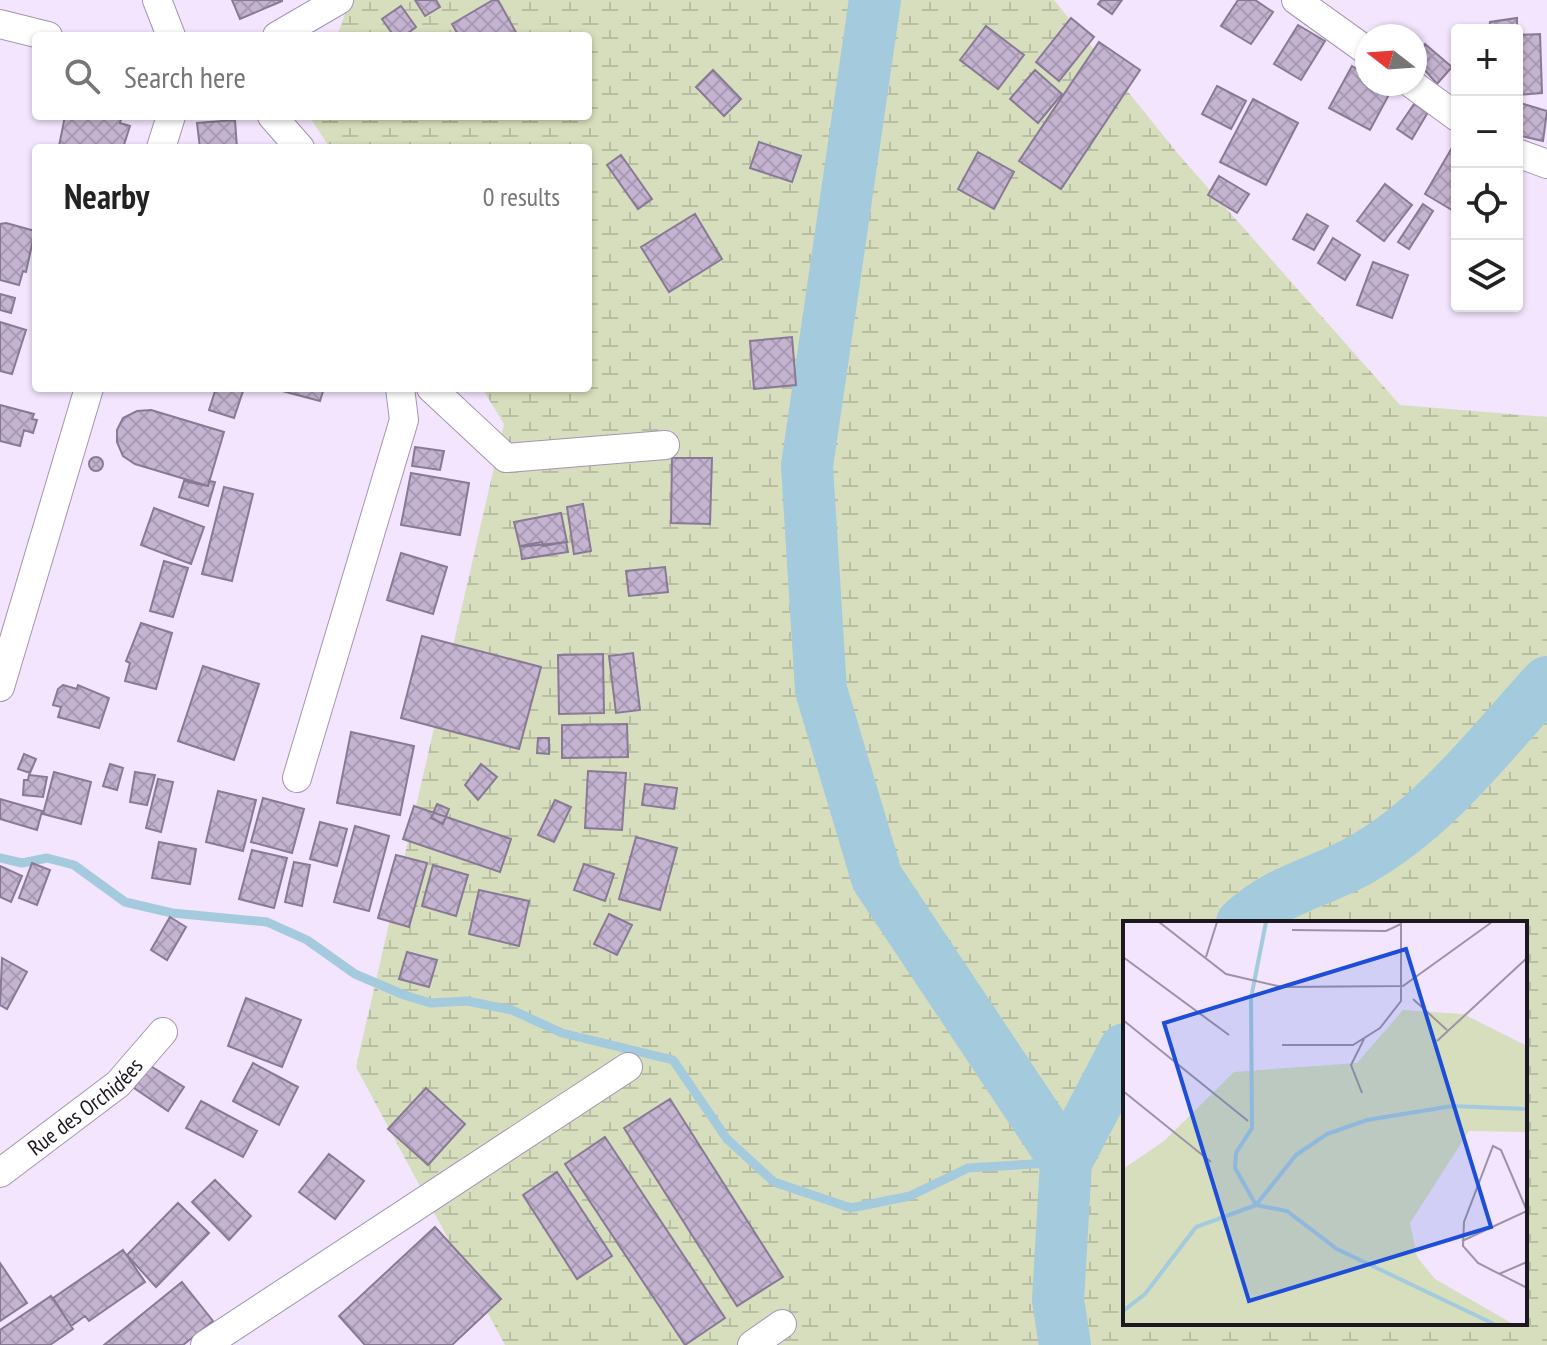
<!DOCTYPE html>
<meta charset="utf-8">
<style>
:root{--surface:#fff;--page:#f6f6f6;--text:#222;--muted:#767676;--line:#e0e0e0}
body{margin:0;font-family:"PT Sans Narrow",sans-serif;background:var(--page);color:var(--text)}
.controls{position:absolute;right:24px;top:24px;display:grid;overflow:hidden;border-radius:8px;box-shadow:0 2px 6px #0004}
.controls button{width:72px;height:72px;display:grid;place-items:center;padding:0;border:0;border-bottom:2px solid var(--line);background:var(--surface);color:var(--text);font:40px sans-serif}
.compass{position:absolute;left:1355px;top:24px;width:72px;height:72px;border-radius:50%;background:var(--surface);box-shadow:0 2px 6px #0004;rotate:287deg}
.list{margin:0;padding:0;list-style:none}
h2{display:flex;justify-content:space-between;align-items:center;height:104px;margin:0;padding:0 32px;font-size:34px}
h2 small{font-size:26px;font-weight:400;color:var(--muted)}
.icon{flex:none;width:44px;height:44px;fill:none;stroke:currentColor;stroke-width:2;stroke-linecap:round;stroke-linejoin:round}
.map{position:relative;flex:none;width:1547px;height:1345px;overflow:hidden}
.search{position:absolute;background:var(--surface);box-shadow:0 2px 6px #0004;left:32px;top:32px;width:560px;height:88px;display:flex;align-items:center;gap:20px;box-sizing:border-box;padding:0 28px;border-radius:8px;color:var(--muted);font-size:30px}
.panel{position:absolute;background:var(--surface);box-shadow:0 2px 6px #0004;left:32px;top:144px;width:560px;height:248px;border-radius:8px}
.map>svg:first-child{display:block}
.wetland{fill:url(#wetland-marsh);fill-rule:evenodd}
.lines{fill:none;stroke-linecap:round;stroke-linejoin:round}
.stream{stroke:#a4cadd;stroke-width:9}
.river{stroke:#a4cadd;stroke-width:52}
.building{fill:url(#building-cross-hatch);stroke:#887a94;stroke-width:2}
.minor-casing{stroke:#a495b0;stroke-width:30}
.minor{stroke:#fff;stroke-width:28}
.labels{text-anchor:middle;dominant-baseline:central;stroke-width:8;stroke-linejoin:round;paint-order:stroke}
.street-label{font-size:22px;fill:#1d1722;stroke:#fff}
.inset-river{fill:none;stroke:#a4cadd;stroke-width:4}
.inset-road{fill:none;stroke:#9d93a5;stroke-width:2}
.view{fill:#1d4ed8;fill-opacity:0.15;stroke:#1d4ed8;stroke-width:4}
.inset-edge{fill:none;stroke:#1d1722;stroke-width:4}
</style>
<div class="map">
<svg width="1547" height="1345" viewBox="0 0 1547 1345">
<defs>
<pattern id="wetland-marsh" width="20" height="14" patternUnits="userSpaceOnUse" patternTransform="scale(2)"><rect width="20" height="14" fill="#d7debd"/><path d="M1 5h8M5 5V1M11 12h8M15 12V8" fill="none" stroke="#b8bea2"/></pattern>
<pattern id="building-cross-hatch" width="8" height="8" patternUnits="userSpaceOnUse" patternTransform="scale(2)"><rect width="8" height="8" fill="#c4b4d1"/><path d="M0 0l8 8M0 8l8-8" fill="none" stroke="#a89ab3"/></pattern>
</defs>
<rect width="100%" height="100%" fill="#f2e5fd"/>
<!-- wetland -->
<path class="wetland" d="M350 0H1054L1179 155 1400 405 1547 417V1345H505L356 1067 504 424 482 388H588V148H330L309 116H588V36H337ZM1125 923H1525V1323H1125Z"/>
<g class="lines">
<!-- stream -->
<path class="stream" d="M0 858 22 863 47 858 74 865 125 902 172 913 267 922 307 940 355 974 404 995 430 1003 467 1001 512 1010 562 1033 673 1060 727 1139 774 1182 851 1208 910 1196 968 1168 1066 1162"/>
<!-- river -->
<path class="river" d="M875 0 807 466 821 690 877 878 1066 1162
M1242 923C1280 888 1317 884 1360 860 1435 818 1490 744 1547 682
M1065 1345 1058 1300 1066 1162 1125 1049"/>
</g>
<!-- building -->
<path class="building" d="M232 0H282V1L240 19Z
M415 0H436L440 7 425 16Z
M493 0H498L518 36H459L452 24Z
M1101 0H1122L1112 14 1098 4Z
M1238 0H1255L1273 12 1251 44 1221 26Z
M401 6 416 27 404 36H394L382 19Z
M1071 18 1094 37 1059 81 1036 62Z
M1517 18V30H1489L1490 22Z
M1298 25 1325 41 1301 80 1274 64Z
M986 26 1024 55 998 89 960 60Z
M1540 34 1542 93 1517 95V35Z
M1099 42 1140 70 1061 189 1019 161Z
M1425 44 1452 67 1437 84 1415 59Z
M1352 66 1367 75V84H1383L1392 89 1370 130 1329 108Z
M713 70 741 99 724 116 696 87Z
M1035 70 1062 94 1038 123 1010 99Z
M1217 86 1246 101 1231 129 1202 114Z
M1253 99 1298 123 1266 185 1220 162Z
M1517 102 1547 111 1543 141 1517 135Z
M1414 104 1428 112 1412 139 1397 129Z
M65 116H122L120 123 130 126 123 148 59 146Z
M235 120 237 148H200L197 123Z
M759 142 801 156 792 182 750 168Z
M1453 146 1457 148V213L1425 194Z
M978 152 1014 172 994 209 958 189Z
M621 155 652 199 638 209 607 165Z
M1219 176 1249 194 1237 213 1208 195Z
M1385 184 1412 205 1384 241 1357 221Z
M1423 204 1433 211 1409 249 1398 242Z
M695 214 722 259 669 292 641 247Z
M1307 214 1328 226 1314 250 1293 239Z
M6 223 35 231 26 272 23 271 19 285 0 280V224Z
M1333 238 1360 255 1345 280 1318 263Z
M1373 262 1408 275 1392 318 1357 305Z
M0 294 15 298 11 313 0 310Z
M0 322 26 330 12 374 0 371Z
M792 337 796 385 754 389 750 341Z
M216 388H244L234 418 209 410Z
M271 388H324L320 401Z
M0 405 34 414 32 419 37 420 33 433 24 430 20 446 0 441Z
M151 410 224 432 208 486 135 464 123 456 117 442V430L123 418 137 411Z
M415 447 444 451 440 470 412 466Z
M89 464a7 7 0 1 1 14 0a7 7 0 1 1-14 0Z
M672 458H712L710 524 671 523Z
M411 473 469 483 460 535 401 525Z
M184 481 208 486 209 481 215 482 208 506 179 497Z
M224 487 253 494 232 581 202 574Z
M583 504 591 551 574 554 567 507Z
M154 508 204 527 191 564 141 545Z
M561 513 567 542 520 547 514 522Z
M542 542 543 546 566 542 568 552 522 559 520 546Z
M401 553 447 567 433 614 387 600Z
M164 561 188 568 173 617 150 611Z
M665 567 668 592 629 596 626 571Z
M141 623 172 633 156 689 125 681 130 663 126 661Z
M422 636 541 667 519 749 401 718Z
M633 653 640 710 616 713 609 656Z
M603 654 604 713 559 714 558 655Z
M203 666 259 684 234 760 178 741Z
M63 685 77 689 78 685 109 698 99 728 58 717 61 707 53 705 58 689Z
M627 724 628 757 562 758V725Z
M351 732 414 746 400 815 337 803Z
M538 738H549V754L537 753Z
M24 754 36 759 30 773 18 769Z
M110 764 123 768 117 790 103 786Z
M481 764 497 777 478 800 465 785Z
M588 771 626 773 622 830 585 828Z
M54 772 91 782 81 824 43 814Z
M135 772 155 775 147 805 130 802Z
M29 775 47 777 43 797 23 795 24 780H28Z
M158 779 173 782 161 832 146 828Z
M645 784 677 788 674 809 642 805Z
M218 791 256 800 243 851 206 842Z
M263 798 304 809 292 853 251 842Z
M0 799 42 811 37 830 0 819Z
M555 800 571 807 554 842 538 835Z
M437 804 449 809 443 824 431 818Z
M414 806 511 839 500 872 403 839Z
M320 822 347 829 337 866 310 859Z
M355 826 389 836 369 911 334 902Z
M636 837 677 848 660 910 619 899Z
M159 842 196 849 190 884 152 878Z
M252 850 287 858 274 908 239 899Z
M396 855 427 863 409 927 378 918Z
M294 862 310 865 302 906 285 902Z
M32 863 50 870 37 905 19 898Z
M584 864 614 874 605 901 574 890Z
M433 865 468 875 456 916 422 906Z
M0 866 22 876 11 902 0 897Z
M479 890 529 901 519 946 469 934Z
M609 914 632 925 617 955 594 944Z
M170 917 186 927 167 960 151 950Z
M407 952 437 960 429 987 399 979Z
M2 958 27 972 7 1009 0 1005Z
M246 998 301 1020 282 1067 228 1046Z
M253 1063 298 1087 279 1125 233 1101Z
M149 1065 184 1087 168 1111 134 1088Z
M426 1088 465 1124 428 1165 388 1129Z
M670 1099 783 1277 737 1306 624 1128Z
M201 1101 257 1131 243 1157 186 1128Z
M605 1137 725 1318 685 1345 565 1164Z
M329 1154 364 1181 335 1219 299 1192Z
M557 1172 612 1256 577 1279 523 1195Z
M215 1180 251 1216 229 1240 192 1202Z
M178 1203 209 1233 156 1287 127 1255Z
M435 1227 501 1299 452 1345H365L339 1316Z
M123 1250 145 1282 89 1321 85 1316 71 1326 53 1298Z
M0 1263 27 1303 0 1321Z
M182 1282 213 1321 183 1345H104Z
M51 1296 73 1329 50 1345H0V1330Z"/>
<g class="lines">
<defs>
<g id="minor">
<path d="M157 0 171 36"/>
<path d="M1296 0 1367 51"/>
<path d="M0 24 48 36"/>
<path d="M277 36 339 0"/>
<path d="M1412 84 1457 117"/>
<path d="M272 116 300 148"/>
<path d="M161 148 171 116"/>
<path d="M1517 153 1547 164"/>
<path d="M431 388 506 458 665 445"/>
<path d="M0 687 89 388"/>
<path d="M297 778 404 420 400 388"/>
<path id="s1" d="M0 1173 118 1084 163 1032"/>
<path d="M205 1345 628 1067"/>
<path d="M752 1345 782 1324"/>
</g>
</defs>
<!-- minor casing -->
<use href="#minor" class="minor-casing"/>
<!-- minor -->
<use href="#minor" class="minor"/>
</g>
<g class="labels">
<!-- street labels -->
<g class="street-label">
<text stroke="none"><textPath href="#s1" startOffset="108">Rue des Orchidées</textPath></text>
</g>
</g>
<!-- overview -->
<g transform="translate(1123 921)">
<rect width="404" height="404" fill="#f2e5fd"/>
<path d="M280 89 340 93 402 124 404 211 346 210 287 302 294 336 312 358 390 403H0V248L41 220 111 151 234 142Z" fill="#d7debd"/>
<path class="inset-river" d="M133 284 112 247 113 232 129 207 128 77 143 1M133 284 173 234 204 213 244 199 329 185 404 188M0 390 22 373 73 306 133 284 164 290 214 328 371 403"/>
<path class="inset-road" d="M36 1 103 53 159 66 280 65 369 1M169 9 263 10 278 3M0 36 106 114M83 36 94 1M290 78 324 109M0 99 125 200M314 120 404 37M159 124H230L257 107 278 80V1M0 170 88 241M239 172 228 144 241 118M404 290 378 229 370 225 341 301 340 325 355 342 404 367M339 320 404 290M376 353 404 341"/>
<path class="view" d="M283 28 368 306 126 380 41 102Z"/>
<rect width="404" height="404" class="inset-edge"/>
</g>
</svg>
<div class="controls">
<button>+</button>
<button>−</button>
<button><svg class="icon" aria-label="locate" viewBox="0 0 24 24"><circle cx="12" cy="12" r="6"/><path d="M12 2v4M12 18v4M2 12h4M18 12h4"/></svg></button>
<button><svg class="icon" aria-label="layers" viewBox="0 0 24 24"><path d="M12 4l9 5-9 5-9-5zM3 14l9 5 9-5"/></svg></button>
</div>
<svg class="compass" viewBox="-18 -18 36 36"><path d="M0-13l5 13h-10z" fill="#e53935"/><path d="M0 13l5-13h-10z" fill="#767676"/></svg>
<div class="search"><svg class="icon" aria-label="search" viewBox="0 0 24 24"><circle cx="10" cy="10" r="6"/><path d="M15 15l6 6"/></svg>Search here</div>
<section class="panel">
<h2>Nearby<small>0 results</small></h2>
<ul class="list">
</ul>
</section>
</div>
